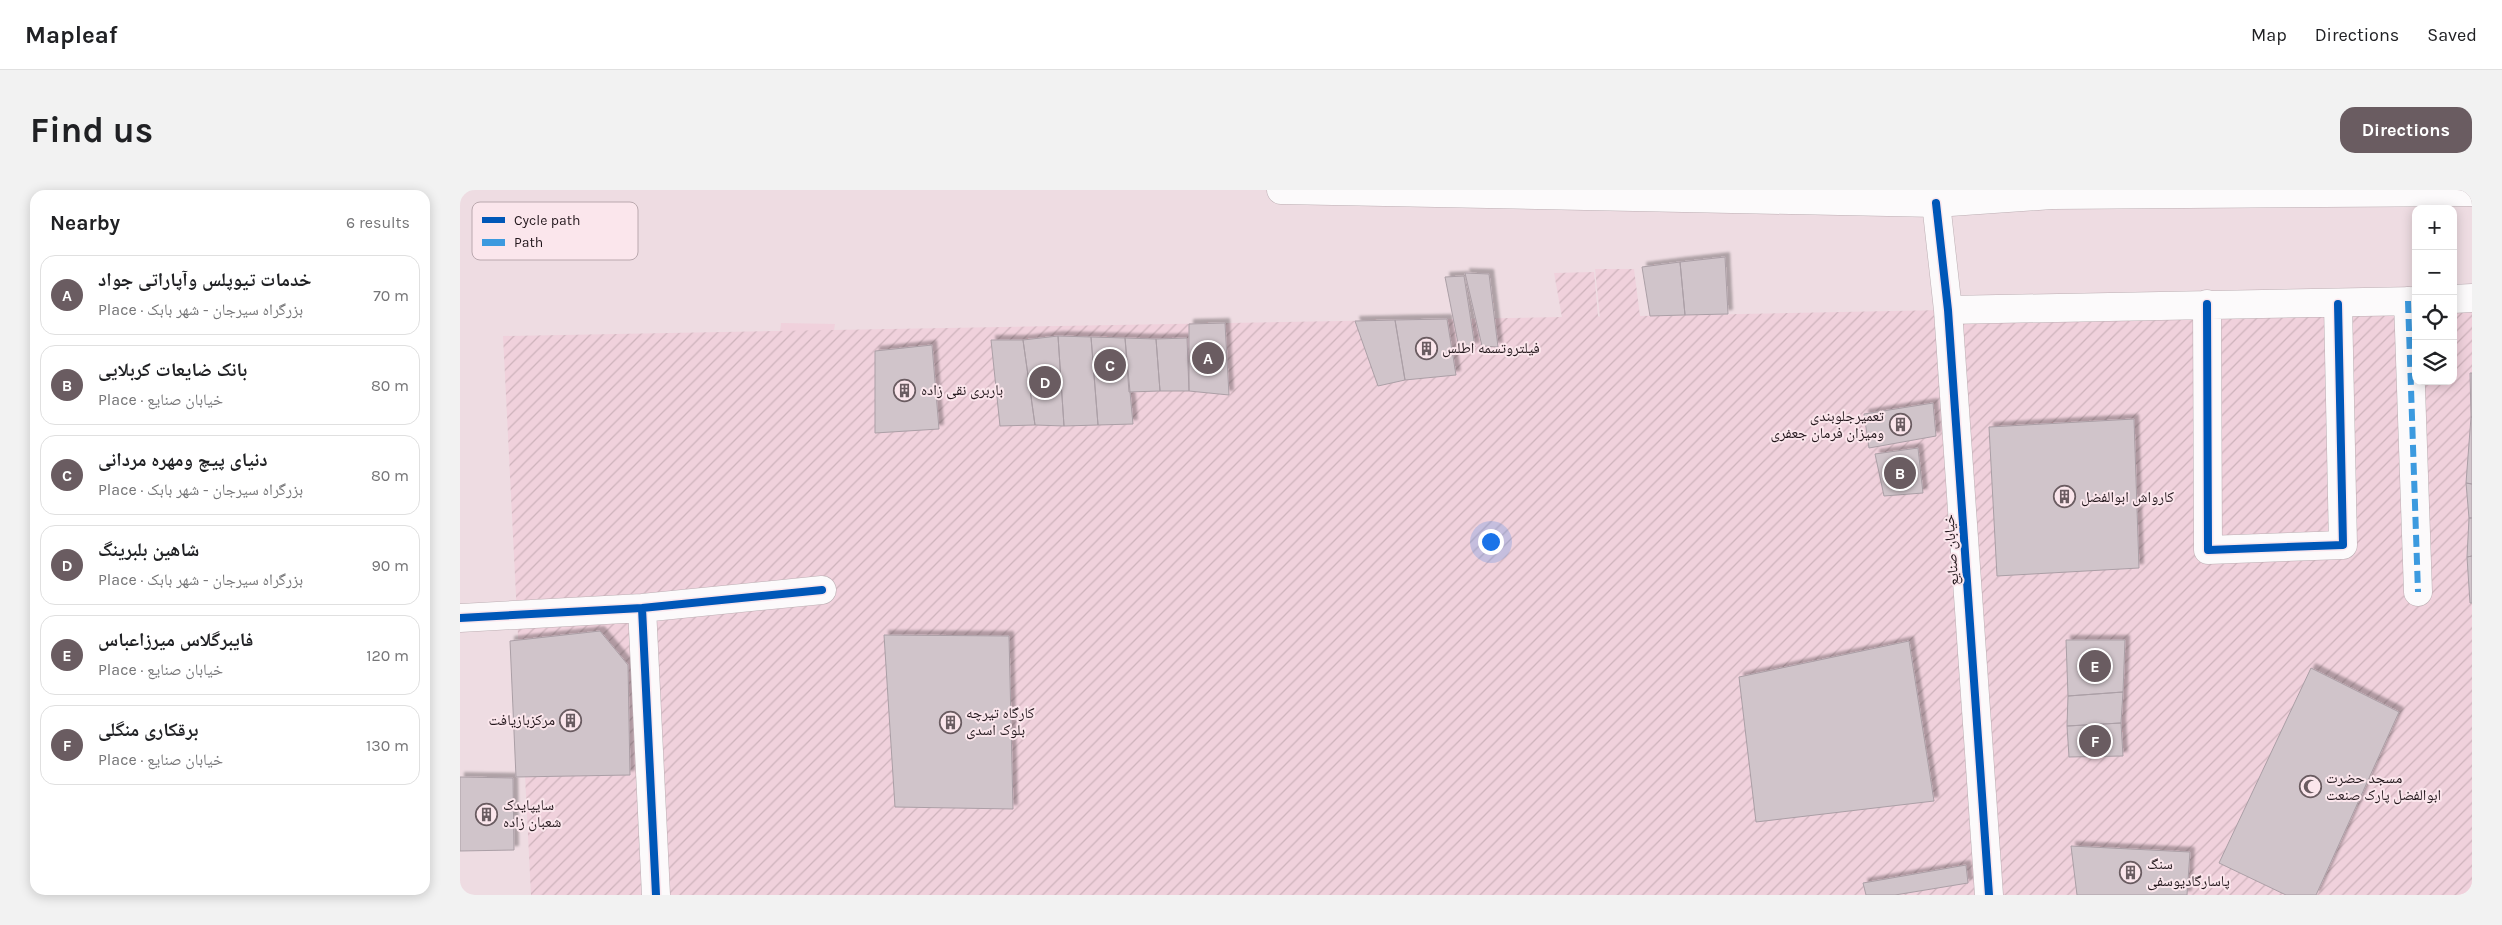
<!DOCTYPE html>
<meta charset="utf-8">
<style>
:root{--surface:#fff;--page:#f2f2f2;--text:#202124;--muted:#757577;--line:#e0e0e0;--accent:#6a5c61}
body{margin:0;font-family:Karla,"Noto Naskh Arabic",sans-serif;background:var(--page);color:var(--text)}
.controls{position:absolute;right:15px;top:15px;display:grid;overflow:hidden;border-radius:10px;box-shadow:0 2px 12px #0003}
.controls button{width:45px;height:45px;display:grid;place-items:center;padding:0;border:0;border-bottom:1px solid var(--line);background:var(--surface);color:var(--text);font:25px sans-serif}
.you{position:absolute;left:1030px;top:351px;width:18px;height:18px;margin:-12px;border:4px solid #fff;border-radius:50%;background:#1a73e8;box-shadow:0 0 0 8px #1a73e833}
.badge{display:grid;place-items:center;width:32px;height:32px;border-radius:50%;background:var(--accent);color:#fff;font-size:16px;font-weight:700}
.pin{position:absolute;translate:-50% -50%;border:2px solid #fff;box-shadow:0 1px 5px #0006}
.list{margin:0;padding:0;list-style:none}
h2{display:flex;justify-content:space-between;align-items:center;height:65px;margin:0;padding:0 20px;font-size:21px}
h2 small{font-size:16px;font-weight:400;color:var(--muted)}
.list li{display:grid;grid-template-columns:32px 1fr auto;gap:15px;align-items:center;box-sizing:border-box;height:80px;margin:0 10px 10px;padding:0 10px;border:1px solid var(--line);border-radius:15px}
.list b{display:block;font-size:19px;white-space:nowrap}
.list p{margin:0;font-size:16px;white-space:nowrap;color:var(--muted)}
.list em{font-size:16px;font-style:normal;color:var(--muted)}
.icon{flex:none;width:28px;height:28px;fill:none;stroke:currentColor;stroke-width:2;stroke-linecap:round;stroke-linejoin:round}
.map{position:relative;flex:none;width:2012px;height:705px;overflow:hidden;border-radius:15px}
header{display:flex;align-items:center;gap:30px;box-sizing:border-box;height:70px;padding:0 25px;background:var(--surface);border-bottom:1px solid var(--line)}
header strong{font-size:24px}
nav{display:flex;gap:28px;margin-inline-start:auto;font-size:18px}
.intro{display:flex;align-items:center;justify-content:space-between;box-sizing:border-box;height:120px;padding:0 30px}
h1{margin:0;font-size:35px}
.button{padding:12px 22px;border-radius:15px;background:var(--accent);color:#fff;font-size:18px;font-weight:700}
main{display:flex;gap:30px;padding:0 30px}
aside{flex:1;background:var(--surface);border-radius:15px;box-shadow:0 2px 12px #0003}
.map>svg:first-child{display:block}
.built{fill:#f0d1dc}
.industrial{fill:url(#industrial-furrows)}
.building{fill:#d0c4ca;stroke:#ab9fa6;filter:url(#shadow)}
.lines{fill:none;stroke-linecap:round;stroke-linejoin:round}
.minor-casing{stroke:#bcaeb3;stroke-width:29}
.highway-casing{stroke:#bcaeb3;stroke-width:29}
.minor{stroke:#fcfafb;stroke-width:28}
.highway{stroke:#fcfafb;stroke-width:28}
.quiet{stroke:#3c9adf;stroke-width:6;stroke-dasharray:12 6;stroke-linecap:butt}
.cycleway-casing{stroke:#fbe6ec;stroke-width:11}
.cycleway{stroke:#0057b8;stroke-width:8}
.labels{text-anchor:middle;dominant-baseline:central;stroke-width:4;stroke-linejoin:round;paint-order:stroke}
.poi-label{font-size:15px;fill:#23171c;stroke:#fbe6ec;text-anchor:start}
.street-label{font-size:15px;fill:#23171c;stroke:#fbe6ec}
.key{fill:#fbe6ec;stroke:#baa8ae;stroke-width:1}
.key-label{font-size:14px;fill:#23171c}
</style>
<header>
<strong>Mapleaf</strong>
<nav><a>Map</a><a>Directions</a><a>Saved</a></nav>
</header>
<div class="intro"><h1>Find us</h1><a class="button">Directions</a></div>
<main>
<aside>
<h2>Nearby<small>6 results</small></h2>
<ul class="list">
<li><span class="badge">A</span><div><b>خدمات تیوپلس وآپاراتی جواد</b><p>Place · بزرگراه سیرجان - شهر بابک</p></div><em>70 m</em></li>
<li><span class="badge">B</span><div><b>بانک ضایعات کربلایی</b><p>Place · خیابان صنایع</p></div><em>80 m</em></li>
<li><span class="badge">C</span><div><b>دنیای پیچ ومهره مردانی</b><p>Place · بزرگراه سیرجان - شهر بابک</p></div><em>80 m</em></li>
<li><span class="badge">D</span><div><b>شاهین بلبرینگ</b><p>Place · بزرگراه سیرجان - شهر بابک</p></div><em>90 m</em></li>
<li><span class="badge">E</span><div><b>فایبرگلاس میرزاعباس</b><p>Place · خیابان صنایع</p></div><em>120 m</em></li>
<li><span class="badge">F</span><div><b>برقکاری منگلی</b><p>Place · خیابان صنایع</p></div><em>130 m</em></li>
</ul>
</aside>
<div class="map">
<svg width="2012" height="705" viewBox="0 0 2012 705">
<defs>
<pattern id="industrial-furrows" width="10" height="10" patternUnits="userSpaceOnUse" patternTransform="scale(1.25)"><rect width="10" height="10" fill="#f0d1dc"/><path d="M-1 1l2-2M0 10L10 0M9 11l2-2" fill="none" stroke="#ceb3bc"/></pattern>
<filter id="shadow"><feDropShadow dx="4.5" dy="-4.5" stdDeviation="1" flood-color="#0004"/></filter>
</defs>
<rect width="100%" height="100%" fill="#eedce2"/>
<!-- built -->
<path class="built" d="M321 133 375 134 371 161H318Z"/>
<!-- industrial -->
<path class="industrial" d="M1135 79H1174L1180 126 1948 111 1956 191H1993V111H2012V705H71L43 146 1102 127 1094 83 1134 82 1138 126 1140 127Z"/>
<!-- building -->
<path class="building" d="M1265 67 1268 124 1225 125 1220 72Z
M1220 72 1225 125 1190 126 1182 77Z
M1005 83 1029 84 1038 157 1022 156Z
M1004 86 1015 157 999 158 985 87Z
M987 129 996 185 945 190 935 130Z
M935 130 945 190 918 196 895 131Z
M765 133 769 205 729 201V134Z
M598 146 604 236 575 235 563 150Z
M598 146 631 147 638 235 604 236Z
M631 147 665 148 673 234 638 235Z
M665 148 696 149 700 201 669 202Z
M727 148 729 201H700L696 149Z
M531 150H563L575 235 540 236Z
M472 155 479 239 415 243V161Z
M2010 183H2012V227H2011Z
M1473 213 1476 246 1409 258 1404 224Z
M2011 227H2012V294L2006 293Z
M1674 229 1679 378 1537 386 1529 237Z
M1458 258 1463 303 1424 306 1415 264Z
M2006 293 2012 294V328H2009Z
M2009 328H2012V366L2007 367Z
M2012 366V413H2010L2007 367Z
M140 441 168 475 170 585 56 587 50 451Z
M424 445 549 446 553 619 435 617Z
M1606 450H1665L1663 502 1608 506Z
M1449 451 1474 611 1296 632 1279 487Z
M1851 478 1939 522 1856 705H1826L1759 673Z
M1663 502 1661 533 1607 536 1608 506Z
M1661 533 1663 566 1609 567 1607 536Z
M0 587 53 588 54 660 0 661Z
M1611 656 1730 662 1727 705H1617Z
M1506 675 1508 693 1435 705H1406L1403 693Z"/>
<g class="lines">
<defs>
<path id="minor" d="M1476 13 1488 120 1529 705
M1993 109 2012 108
M1948 111 1958 402
M1747 114 1748 360 1883 355 1878 114
M1488 120 1956 111
M182 418 196 705
M0 428 182 418 362 400"/>
<path id="highway" d="M821 0 1476 13 1592 5 2012 2"/>
</defs>
<!-- minor casing -->
<use href="#minor" class="minor-casing"/>
<!-- highway casing -->
<use href="#highway" class="highway-casing"/>
<!-- minor -->
<use href="#minor" class="minor"/>
<!-- highway -->
<use href="#highway" class="highway"/>
<!-- quiet -->
<path class="quiet" d="M1948 111 1958 402"/>
<defs>
<path id="cycleway" d="M1476 13 1488 120 1529 705
M1747 114 1748 360 1883 355 1878 114
M182 418 196 705
M0 428 182 418 362 400"/>
</defs>
<!-- cycleway casing -->
<use href="#cycleway" class="cycleway-casing"/>
<!-- cycleway -->
<use href="#cycleway" class="cycleway"/>
</g>
<!-- icons -->
<defs>
<symbol id="building-ring" viewBox="-11 -11 22 22"><circle r="9.5" fill="#fbe6ec" stroke="#6a5c61" stroke-width="1.5"/><path d="M-4-6H4V6H1V3H-1V6H-4ZM-2.5-4.3h1.7v1.8h-1.7ZM.8-4.3h1.7v1.8H.8ZM-2.5-1h1.7V.8h-1.7ZM.8-1h1.7V.8H.8Z" fill="#6a5c61"/></symbol>
<symbol id="mosque-ring" viewBox="-11 -11 22 22"><circle r="9.5" fill="#fbe6ec" stroke="#6a5c61" stroke-width="1.5"/><path d="M3.5-4.9A6 6 0 1 0 3.5 4.9A5 5 0 1 1 3.5-4.9Z" fill="#6a5c61"/></symbol>
</defs>
<g fill-rule="evenodd">
<use href="#building-ring" x="954" y="146" width="25" height="25"/>
<use href="#building-ring" x="432" y="188" width="25" height="25"/>
<use href="#building-ring" x="1428" y="222" width="25" height="25"/>
<use href="#building-ring" x="1592" y="294" width="25" height="25"/>
<use href="#building-ring" x="98" y="518" width="25" height="25"/>
<use href="#building-ring" x="478" y="520" width="25" height="25"/>
<use href="#mosque-ring" x="1838" y="584" width="25" height="25"/>
<use href="#building-ring" x="14" y="612" width="25" height="25"/>
<use href="#building-ring" x="1658" y="670" width="25" height="25"/>
</g>
<g class="labels">
<!-- poi labels -->
<g class="poi-label">
<text x="982" y="158">فیلتروتسمه اطلس</text>
<text x="461" y="200">باربری نقی زاده</text>
<text x="1424" y="226" text-anchor="end">تعمیرجلوبندی<tspan x="1424" dy="17">ومیزان فرمان جعفری</tspan></text>
<text x="1621" y="307">کارواش ابوالفضل</text>
<text x="506" y="523">کارگاه تیرچه<tspan x="506" dy="17">بلوک اسدی</tspan></text>
<text x="95" y="530" text-anchor="end">مرکزبازیافت</text>
<text x="1866" y="588">مسجد حضرت<tspan x="1866" dy="17">ابوالفضل پارک صنعت</tspan></text>
<text x="43" y="615">سایپایدک<tspan x="43" dy="17">شعبان زاده</tspan></text>
<text x="1687" y="674">سنگ<tspan x="1687" dy="17">پاسارگادیوسفی</tspan></text>
</g>
<!-- street labels -->
<g class="street-label">
<text transform="translate(1491 360) rotate(-94)">خیابان صنایع</text>
</g>
</g>
<!-- legend -->
<rect x="12" y="12" width="166" height="58" rx="8" class="key"/>
<rect x="22" y="27" width="23" height="6" fill="#0057b8"/>
<rect x="22" y="49" width="23" height="7" fill="#3c9adf"/>
<g class="key-label">
<text x="54" y="35">Cycle path</text>
<text x="54" y="57">Path</text>
</g>
</svg>
<div class="controls">
<button>+</button>
<button>−</button>
<button><svg class="icon" aria-label="locate" viewBox="0 0 24 24"><circle cx="12" cy="12" r="6"/><path d="M12 2v4M12 18v4M2 12h4M18 12h4"/></svg></button>
<button><svg class="icon" aria-label="layers" viewBox="0 0 24 24"><path d="M12 4l9 5-9 5-9-5zM3 14l9 5 9-5"/></svg></button>
</div>
<div class="you"></div>
<div class="pin badge" style="left:748px;top:168px">A</div>
<div class="pin badge" style="left:1440px;top:283px">B</div>
<div class="pin badge" style="left:650px;top:175px">C</div>
<div class="pin badge" style="left:585px;top:192px">D</div>
<div class="pin badge" style="left:1635px;top:476px">E</div>
<div class="pin badge" style="left:1635px;top:551px">F</div>
</div>
</main>
